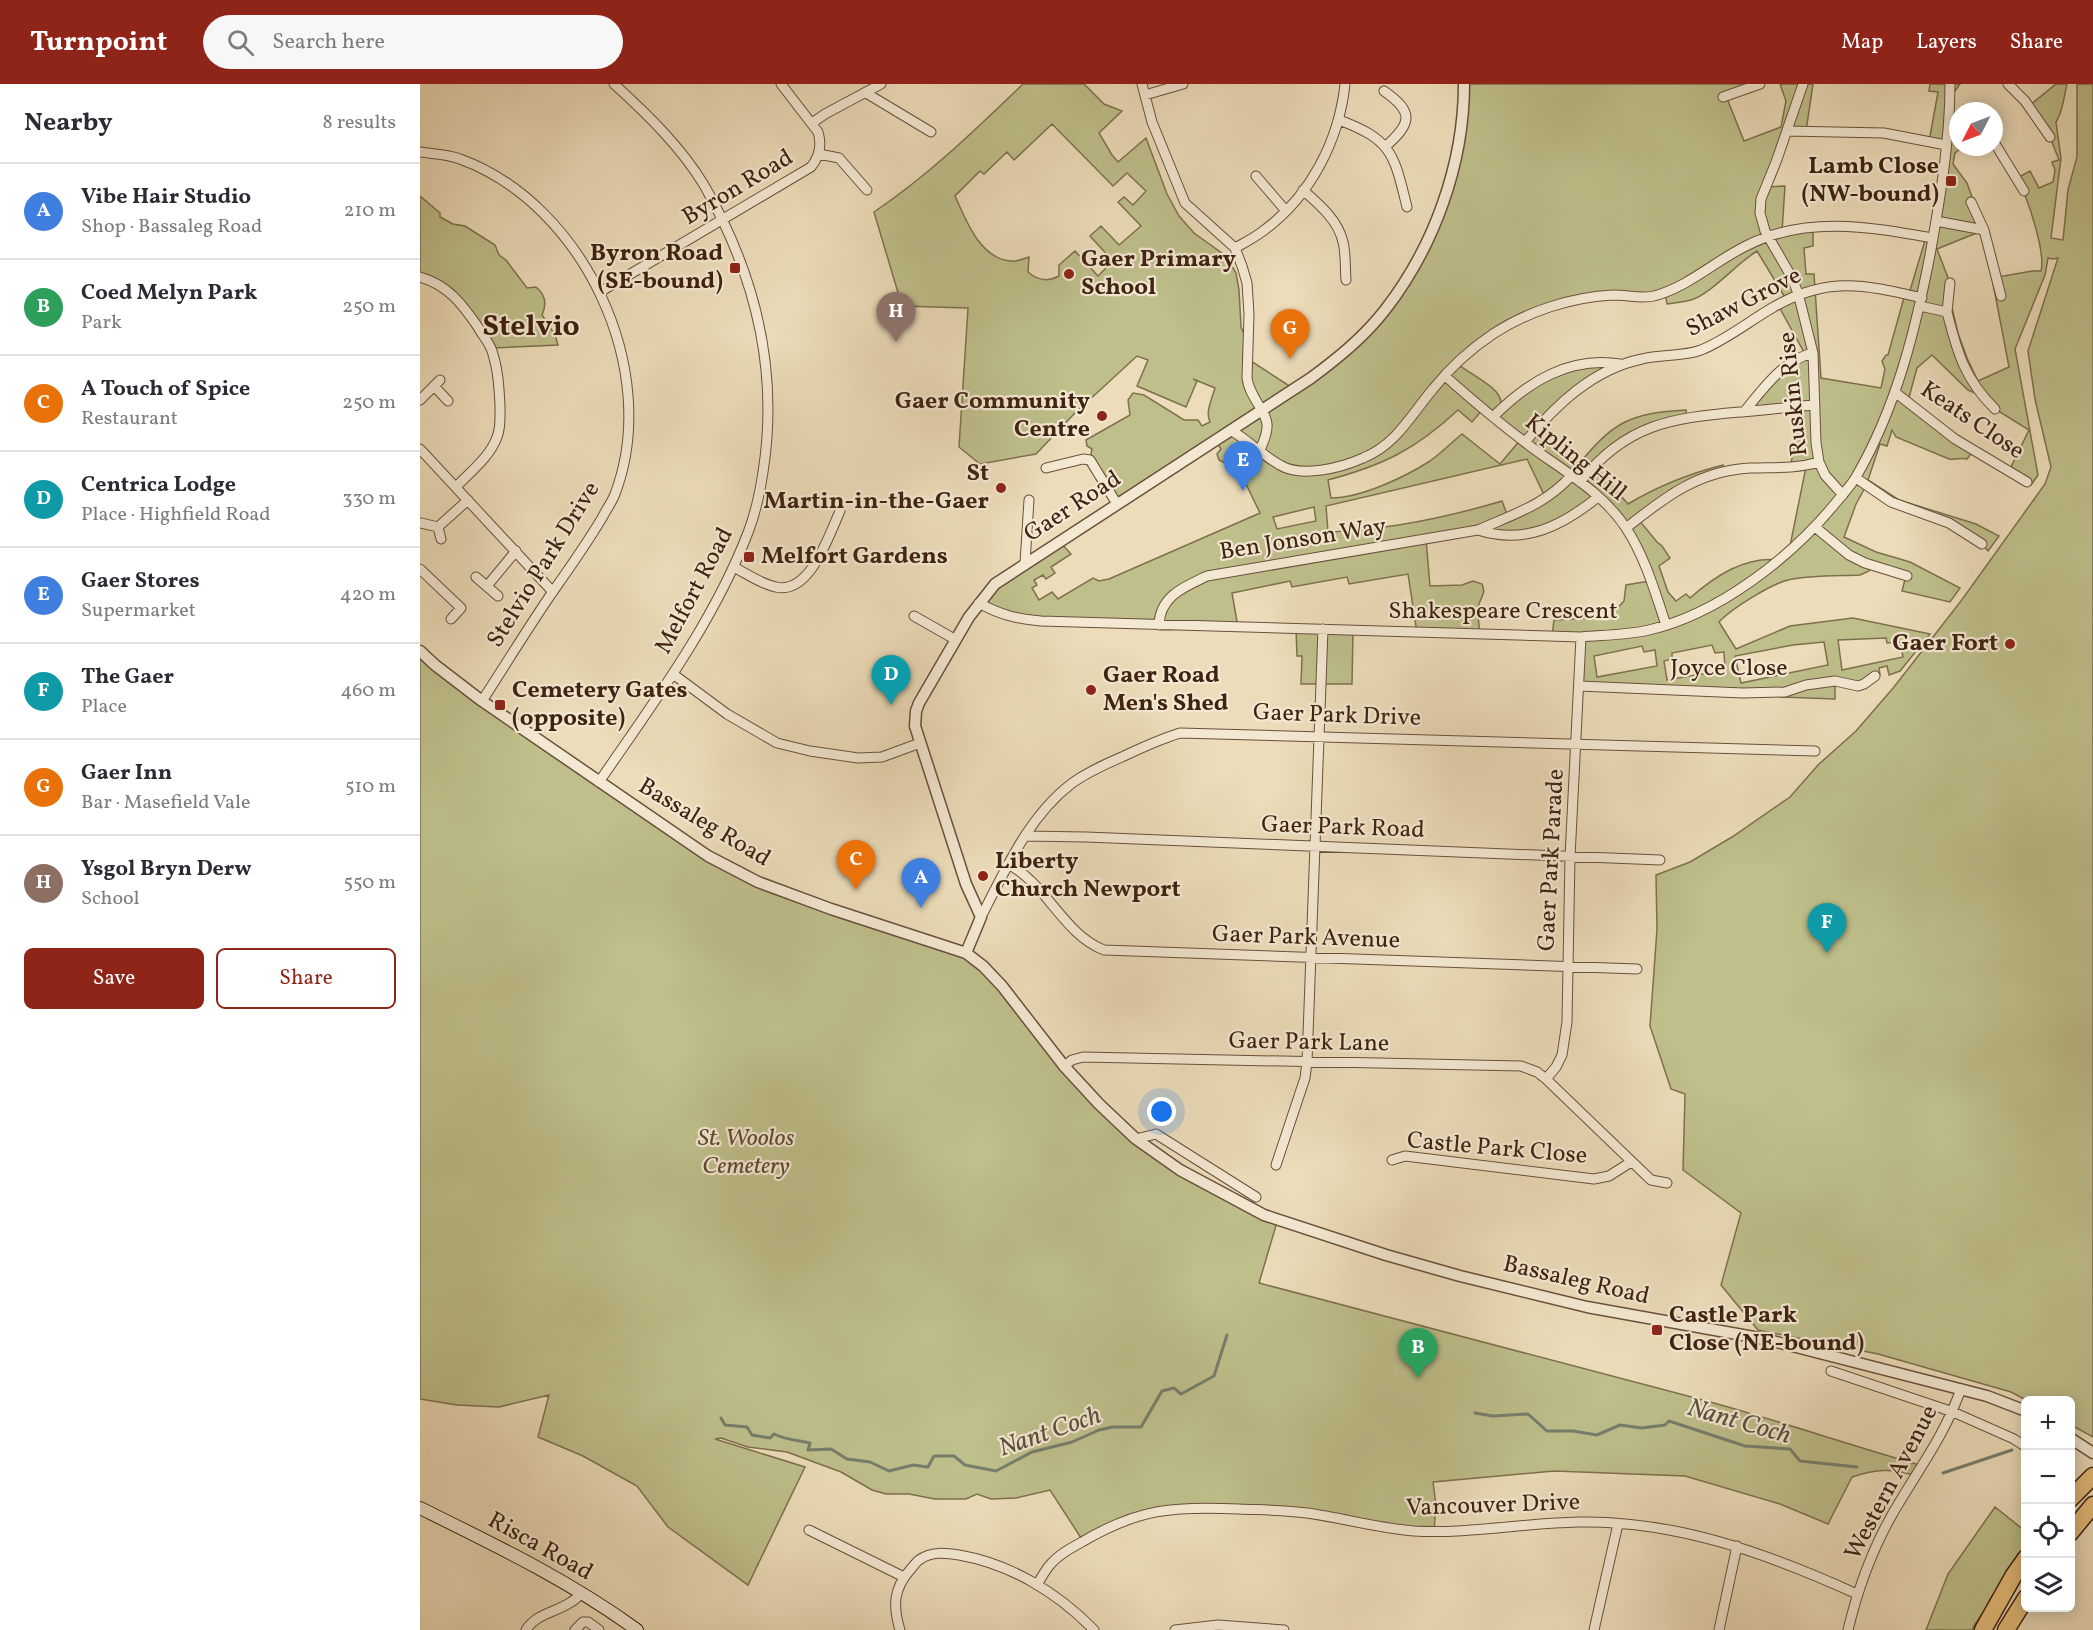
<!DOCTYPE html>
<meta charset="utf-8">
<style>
:root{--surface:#fff;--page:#f7f7f7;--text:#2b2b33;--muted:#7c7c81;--line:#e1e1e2;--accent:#8f2418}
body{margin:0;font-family:Vollkorn,serif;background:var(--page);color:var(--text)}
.controls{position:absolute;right:18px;bottom:18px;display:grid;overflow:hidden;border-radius:9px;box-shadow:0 3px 15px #0003}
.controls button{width:54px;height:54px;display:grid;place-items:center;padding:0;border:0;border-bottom:2px solid var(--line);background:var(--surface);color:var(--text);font:30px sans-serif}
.compass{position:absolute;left:1529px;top:18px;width:54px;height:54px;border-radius:50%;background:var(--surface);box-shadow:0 3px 15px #0003;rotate:228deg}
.you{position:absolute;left:742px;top:1028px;width:21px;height:21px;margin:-15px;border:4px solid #fff;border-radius:50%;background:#1a73e8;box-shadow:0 0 0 9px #1a73e833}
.badge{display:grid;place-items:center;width:39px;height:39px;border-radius:50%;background:var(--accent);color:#fff;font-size:20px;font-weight:700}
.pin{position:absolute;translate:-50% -50px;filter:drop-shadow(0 2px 3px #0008)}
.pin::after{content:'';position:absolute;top:32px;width:21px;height:18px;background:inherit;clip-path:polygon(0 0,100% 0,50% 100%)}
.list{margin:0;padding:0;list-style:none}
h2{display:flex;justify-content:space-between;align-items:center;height:78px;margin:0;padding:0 24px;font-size:26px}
h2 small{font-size:20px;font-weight:400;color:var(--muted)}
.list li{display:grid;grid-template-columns:39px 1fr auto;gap:18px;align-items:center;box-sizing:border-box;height:96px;padding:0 24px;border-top:2px solid var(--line)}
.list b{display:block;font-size:22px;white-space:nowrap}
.list p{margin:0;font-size:20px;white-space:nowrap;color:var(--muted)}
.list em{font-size:20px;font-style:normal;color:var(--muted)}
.actions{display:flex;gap:12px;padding:18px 24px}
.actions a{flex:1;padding:14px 0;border:2px solid var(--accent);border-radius:9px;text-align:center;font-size:21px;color:var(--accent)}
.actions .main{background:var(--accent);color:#fff}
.icon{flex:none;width:33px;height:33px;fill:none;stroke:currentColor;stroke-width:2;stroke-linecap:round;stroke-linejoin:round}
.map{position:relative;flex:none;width:1673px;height:1546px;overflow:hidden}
header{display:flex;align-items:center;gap:36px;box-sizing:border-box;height:84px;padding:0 30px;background:var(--accent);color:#fff}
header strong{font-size:28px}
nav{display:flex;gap:33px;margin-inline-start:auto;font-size:21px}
.search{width:420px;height:54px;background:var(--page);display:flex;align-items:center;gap:15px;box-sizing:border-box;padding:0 21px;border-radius:33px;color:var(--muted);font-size:22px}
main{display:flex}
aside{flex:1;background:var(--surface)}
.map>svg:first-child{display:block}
.green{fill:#bebf8b;stroke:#7e704e;stroke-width:1.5;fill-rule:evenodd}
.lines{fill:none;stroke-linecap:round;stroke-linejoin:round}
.stream{stroke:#767e6d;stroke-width:3}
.minor-casing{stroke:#6a503b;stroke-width:11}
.tertiary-casing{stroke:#6a503b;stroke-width:13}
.secondary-casing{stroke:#3f2211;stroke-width:14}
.motorway-casing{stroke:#3f2211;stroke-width:19}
.minor{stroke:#f3e8d2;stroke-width:9}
.tertiary{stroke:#f3e8d2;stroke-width:10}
.secondary{stroke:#f3e8d2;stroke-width:12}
.motorway{stroke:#e6be7c;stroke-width:16}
.poi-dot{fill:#8f2418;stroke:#f3e8d2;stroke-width:2}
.labels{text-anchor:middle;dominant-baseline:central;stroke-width:4.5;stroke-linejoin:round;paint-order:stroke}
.poi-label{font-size:24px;font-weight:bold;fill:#3f2211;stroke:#f3e8d2;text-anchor:start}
.street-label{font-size:24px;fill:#3f2211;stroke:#f3e8d2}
.park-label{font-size:24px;font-style:italic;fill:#5f4930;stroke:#f3e8d2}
.water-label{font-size:26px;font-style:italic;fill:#5a503f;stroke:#f3e8d2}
.district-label{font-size:30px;font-weight:bold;fill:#3f2211;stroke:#f3e8d2}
</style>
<header>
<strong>Turnpoint</strong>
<div class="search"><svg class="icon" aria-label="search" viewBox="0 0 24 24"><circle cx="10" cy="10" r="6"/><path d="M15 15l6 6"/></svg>Search here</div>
<nav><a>Map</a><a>Layers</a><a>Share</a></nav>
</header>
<main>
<aside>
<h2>Nearby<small>8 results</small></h2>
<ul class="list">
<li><span class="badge" style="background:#3f7fe0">A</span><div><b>Vibe Hair Studio</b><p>Shop · Bassaleg Road</p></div><em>210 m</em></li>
<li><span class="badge" style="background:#2e9e5b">B</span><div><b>Coed Melyn Park</b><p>Park</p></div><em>250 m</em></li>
<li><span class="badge" style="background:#e8710a">C</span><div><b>A Touch of Spice</b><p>Restaurant</p></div><em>250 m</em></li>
<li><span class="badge" style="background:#0f9aa8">D</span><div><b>Centrica Lodge</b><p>Place · Highfield Road</p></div><em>330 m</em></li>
<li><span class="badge" style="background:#3f7fe0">E</span><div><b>Gaer Stores</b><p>Supermarket</p></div><em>420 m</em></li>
<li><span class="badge" style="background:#0f9aa8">F</span><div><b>The Gaer</b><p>Place</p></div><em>460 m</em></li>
<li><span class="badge" style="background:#e8710a">G</span><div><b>Gaer Inn</b><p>Bar · Masefield Vale</p></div><em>510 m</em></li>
<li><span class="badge" style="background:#8d6e63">H</span><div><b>Ysgol Bryn Derw</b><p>School</p></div><em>550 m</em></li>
</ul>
<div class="actions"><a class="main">Save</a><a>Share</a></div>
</aside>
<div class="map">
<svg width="1673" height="1546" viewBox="0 0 1673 1546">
<rect width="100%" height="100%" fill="#ecdcb9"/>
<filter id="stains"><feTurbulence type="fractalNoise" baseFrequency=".00333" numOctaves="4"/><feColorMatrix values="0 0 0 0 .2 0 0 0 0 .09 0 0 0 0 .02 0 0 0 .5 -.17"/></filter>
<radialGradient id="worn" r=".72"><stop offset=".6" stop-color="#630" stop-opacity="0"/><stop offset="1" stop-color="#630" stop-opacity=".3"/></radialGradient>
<!-- green -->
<path class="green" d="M603 0H664L684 20 702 27 679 49 692 71 698 78 726 54 747 110 759 132 774 149 806 172 816 189 819 206 821 243 824 250 823 285 828 275 874 305 965 227 1024 118 1044 0H1340L1306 12 1324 57 1361 43 1366 17 1360 0H1393L1386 47H1367L1346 103 1365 102 1362 148 1393 143V162L1384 164 1386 190H1394L1401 294 1461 304 1465 285 1462 277 1466 271H1468L1485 210H1489L1506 153 1512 154 1526 62 1509 58 1518 8 1509 7 1510 0H1540L1530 14V29L1538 32V63H1543L1535 69 1533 80 1547 99 1564 146 1517 165 1530 199 1532 224 1538 249 1547 274 1558 297 1589 283 1572 194 1612 187H1621C1626 168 1607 112 1597 94L1610 87 1619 104 1633 98 1635 86 1632 78 1639 76 1630 53 1609 22 1636 0H1647C1644 12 1643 28 1636 38L1641 74 1631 154 1643 156 1648 106 1657 73V0H1673V1353L1651 1341 1650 1316H1606L1591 1308 1458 1270 1338 1246 1301 1201 1321 1129 1263 1086 1265 1010 1251 1005 1230 942 1237 845 1236 791 1270 778 1312 753 1370 713 1398 681 1436 647 1474 603 1541 517 1625 400 1631 383 1615 315 1608 267 1638 174 1633 175 1628 174 1625 191 1595 265 1618 391 1611 401 1589 387 1609 346 1575 325 1562 312 1548 306 1512 271 1497 284 1488 317 1553 367 1547 375C1541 373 1536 376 1529 375L1476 353 1472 346 1467 362 1460 360 1448 396 1479 416 1556 440 1579 452 1568 467 1562 460 1446 402 1436 420 1424 453 1456 468 1490 478 1540 504 1530 518 1482 507 1486 492 1452 481 1449 487 1440 491C1417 492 1391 491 1368 496 1351 500 1311 525 1299 538L1316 565 1370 542 1433 534 1510 550 1480 587 1469 591 1467 582 1459 584 1460 591 1455 592 1444 600 1415 597V615L1361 613 1352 608 1159 602 1161 553 1132 552 1134 536 1189 533 1204 517 1206 501 1230 497 1219 468 1178 413 1159 429 1108 450 1058 446 1006 455 1010 502 1042 501 1053 497 1062 500C1067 510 1059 515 1058 524 1058 533 1059 542 1060 550L997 549 988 490 929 500 927 493 872 503 870 497 812 509 818 543 621 537 559 519 639 457 651 470 631 483 635 489 626 495 623 491 614 496 617 501 612 504 619 516 632 508 638 515 673 494 679 497 689 495 840 429 826 400 822 402 811 382 799 376 797 370 801 365 796 357 697 420 670 376 672 365 667 362 666 356 710 331 708 316 713 309 724 311 764 336H778L782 342 790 338C785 328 792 315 795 304L773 295 777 297 766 323 717 302 728 276 717 272 654 330 616 370 560 380 539 363 548 224 482 222 454 128C509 91 555 46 603 0ZM632 40 693 102 707 89 726 107 713 121 704 113 698 118 721 142 699 161 681 142 670 152 693 177 678 192 655 167 639 181V192C628 198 617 196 608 188L609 173C603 175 597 178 591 177 560 175 546 136 535 112L560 87 564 90 587 68 594 76ZM1337 167 1366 215 1358 221 1385 270 1352 295 1324 328 1382 325 1370 384 1386 383 1369 467 1359 476C1325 472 1295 492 1270 514L1266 510 1256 517 1248 508 1239 482 1250 474 1242 462 1237 458 1218 435 1293 391 1305 388 1303 381C1268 390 1238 402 1208 420L1174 381 1222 346 1267 333 1266 326C1211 329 1194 337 1159 380L1114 348 1179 292 1190 278 1138 285 1081 319C1081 303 1049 290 1038 280L1100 235 1167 214 1245 209 1247 220C1255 219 1263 218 1271 216 1291 210 1317 179 1337 167ZM1063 325 1101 355 1080 380 1042 350C1031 359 1021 369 1010 377 985 393 941 414 911 414L908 396C964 381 996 365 1038 326L1052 338ZM1107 375 1126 415 1088 433 1082 417C1025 434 967 446 908 448L906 422ZM894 423 896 437 857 445 853 433ZM1466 554 1467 559 1480 558 1483 573 1422 586 1418 556ZM1404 558 1408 581 1321 599 1315 572 1373 561ZM1292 561 1295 569 1304 568 1305 586 1247 596 1244 577 1252 575V569ZM1222 562 1224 568 1235 566 1237 582 1177 593 1174 572Z
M0 112 20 129V133L33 140 45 142 75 161 79 171 86 176 107 204 116 203C125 210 127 220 122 231L135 251 138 261 71 264 45 225 0 193Z
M876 544 933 546 932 600H881L882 572H877Z
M0 567 126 663 338 798 546 869 563 882 679 1020 760 1086 858 1135 839 1199 1283 1316C1357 1336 1429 1361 1503 1382L1496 1392C1472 1384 1456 1385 1432 1393L1408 1440 1360 1420 1265 1392 1134 1387 1013 1398 1016 1421 1014 1447 888 1429 731 1428 663 1457 630 1406 596 1414 571 1415 557 1410 546 1415H515L489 1410H466L452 1406 421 1388 367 1368 328 1363 301 1354 295 1355 385 1383 328 1501 248 1443 217 1402 163 1372 118 1353 129 1311 79 1323 37 1321 0 1315Z
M1575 1423 1605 1447V1472L1555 1540 1552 1546H1506L1528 1490Z"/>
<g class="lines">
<!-- stream -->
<path class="stream" d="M1055 1329 1073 1332 1108 1330 1127 1347H1153L1177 1351 1200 1341 1222 1344 1245 1341 1249 1337 1325 1362 1370 1365 1380 1377 1437 1383
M301 1334 305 1341 327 1343 332 1351 350 1354 354 1350C366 1356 377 1356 390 1359L388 1366 411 1365 427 1375 450 1378 469 1387 493 1381 508 1383 514 1372H534L545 1381 576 1387 612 1368 652 1358 679 1346 693 1343H721L742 1307 754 1304 761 1310 794 1292 807 1251
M1523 1389 1592 1366"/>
<defs>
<path id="minor" d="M722 0 732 38 765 119 815 164 822 182 827 199 829 230 827 294C829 313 849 330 847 343 847 351 843 359 840 366
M1383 0 1356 78 1341 115 1340 129 1345 147 1371 192 1378 209 1393 269 1396 359 1399 378 1405 391 1423 411
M1588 0 1605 17 1630 53
M964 7C994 28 992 39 966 62
M446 9 511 48
M725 11 763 0
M1303 13 1340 0
M919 36C973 56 974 71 987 123
M392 39 405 30 461 0
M1367 47 1464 49 1526 61
M1574 58 1604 107
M0 68C13 70 28 70 40 75 164 120 242 287 195 410 192 418 186 426 182 434 167 459 151 482 134 506 109 542 86 580 62 617
M399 70 419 74 447 106
M836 92 866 127
M883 106C900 121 918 136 923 158 926 170 925 184 926 196
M1551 118 1564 146
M1516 137 1564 146 1581 212
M815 164C824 159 834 154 843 147 890 113 919 57 925 0
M0 193C28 201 42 220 58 243 62 251 69 258 72 267 78 285 79 303 80 321 80 332 81 344 77 353 70 373 50 388 36 403
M180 208 391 83C400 72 402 61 398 48L361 0
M1500 222 1527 228C1537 268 1545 296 1575 325
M1527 228 1530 199
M1025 292C1051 315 1078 338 1106 359 1140 385 1182 407 1206 444 1225 473 1235 508 1246 541
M14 302 28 317
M1476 309 1535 355 1607 398
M0 316 20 296
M1324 328C1343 305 1363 276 1393 269
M1073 333C1108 298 1149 272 1200 280
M812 347C829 357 842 371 860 381 881 394 921 384 943 374 976 361 991 331 1013 305 1029 285 1052 264 1073 250 1108 227 1152 213 1193 211 1207 211 1221 215 1234 212 1268 203 1295 177 1326 162 1386 131 1450 143 1513 154
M1105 358C1136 321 1173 285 1222 275 1241 270 1262 273 1281 266 1306 256 1328 238 1352 224 1406 192 1443 200 1502 214
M0 365 133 508
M626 384 663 375 670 376 697 420
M1436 394 1471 418 1529 439 1562 460
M1160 398C1206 340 1251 334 1320 328 1345 326 1370 323 1395 321
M1 439 18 443 21 455
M18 443 48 416
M1395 443 1429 471 1445 479 1487 492
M1206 444C1245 413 1278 387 1330 384 1354 383 1376 385 1399 378
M1058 446C1094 430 1125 421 1152 391
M605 479 609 416
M314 483C327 490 341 500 356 503 390 511 409 451 420 427
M0 485 41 524 31 535
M56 493 78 512
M67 502 96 467
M559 519C580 531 598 535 621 537L1161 553C1183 551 1207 551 1229 546 1298 530 1369 475 1414 421 1421 412 1430 403 1436 393 1476 324 1495 248 1510 171 1520 115 1530 57 1530 0
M494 532 536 556
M739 541C740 512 764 503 787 492L1058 446C1105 461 1142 442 1178 413
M253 590 307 630 357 659 390 667 438 674 462 673 500 659
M1159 602 1323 609 1365 608 1386 601 1415 597 1438 602 1444 600 1455 592
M179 698C234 618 294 538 329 446 336 427 340 408 343 388 359 287 335 190 284 101 261 63 227 30 194 0
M605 752 666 753 1240 776
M588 780C627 800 643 850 684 866L1217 885
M561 833C585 787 608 733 651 700 667 688 686 680 704 672 723 663 741 655 760 649L1395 667
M644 982 652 976 663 973 1101 982 1117 988 1126 995 1231 1096 1247 1099
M1126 995 1136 983 1142 971 1147 938 1150 773 1161 553
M716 1055 736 1050 836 1113
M972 1076 985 1072 1174 1095 1189 1092 1211 1078
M856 1081 885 994 887 978 903 545
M1411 1287 1533 1328 1594 1355 1606 1363
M389 1446 484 1493
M617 1501C621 1494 625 1487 629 1482 638 1471 651 1464 662 1458 719 1424 755 1422 819 1425 842 1426 864 1426 887 1429 923 1434 958 1444 994 1447 1049 1450 1103 1439 1158 1438 1256 1436 1349 1470 1437 1510
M106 1546C117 1529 135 1529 151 1518 155 1516 159 1512 162 1509
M155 1546 163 1538H168L179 1546
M480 1546C473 1523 473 1505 490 1486 493 1483 496 1478 499 1476 511 1467 526 1469 539 1471 591 1480 638 1509 674 1546
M755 1546 798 1541 864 1546
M1174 1546 1198 1440
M1299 1546 1317 1462
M1428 1546C1439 1500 1456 1455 1482 1414 1505 1376 1525 1349 1541 1305"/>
<path id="tertiary" d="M0 567 15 581 62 617 288 772 338 798 411 825 546 869 563 882 582 902 644 982 679 1020 716 1055 760 1086 844 1131 966 1171 1040 1192 1167 1223 1345 1255 1567 1312 1606 1327
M546 869 561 833 546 800 495 642 496 627 499 619 549 533 575 500 891 294C918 274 944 253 965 226 1014 163 1044 80 1044 0
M1650 1354 1673 1369"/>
<path id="secondary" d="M0 1424C75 1461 150 1497 217 1546"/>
<path id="motorway" d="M1650 1415 1673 1392
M1650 1449 1673 1421
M1563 1546 1594 1491 1606 1474
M1586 1546 1606 1514"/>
</defs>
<!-- minor casing -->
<use href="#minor" class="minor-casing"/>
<!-- tertiary casing -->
<use href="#tertiary" class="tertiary-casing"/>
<!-- secondary casing -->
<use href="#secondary" class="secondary-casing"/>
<!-- motorway casing -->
<use href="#motorway" class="motorway-casing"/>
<!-- minor -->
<use href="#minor" class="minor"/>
<!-- tertiary -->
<use href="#tertiary" class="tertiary"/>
<!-- secondary -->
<use href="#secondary" class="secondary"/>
<!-- motorway -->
<use href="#motorway" class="motorway"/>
</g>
<!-- markers -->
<g class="poi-dot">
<rect x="1525" y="91" width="12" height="12" rx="3"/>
<rect x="309" y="178" width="12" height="12" rx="3"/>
<circle cx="649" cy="190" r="6"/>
<circle cx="682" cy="332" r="6"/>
<circle cx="581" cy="404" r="6"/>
<rect x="323" y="467" width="12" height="12" rx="3"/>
<circle cx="1590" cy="560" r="6"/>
<circle cx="671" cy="606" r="6"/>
<rect x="74" y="615" width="12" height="12" rx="3"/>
<circle cx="563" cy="792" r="6"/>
<rect x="1231" y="1240" width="12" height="12" rx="3"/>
</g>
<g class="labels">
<!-- poi labels -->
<g class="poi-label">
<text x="1519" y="83" text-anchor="end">Lamb Close<tspan x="1519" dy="28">(NW-bound)</tspan></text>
<text x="303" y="170" text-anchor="end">Byron Road<tspan x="303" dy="28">(SE-bound)</tspan></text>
<text x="661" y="176">Gaer Primary<tspan x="661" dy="28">School</tspan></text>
<text x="670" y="318" text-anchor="end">Gaer Community<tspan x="670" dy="28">Centre</tspan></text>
<text x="569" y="390" text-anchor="end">St<tspan x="569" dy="28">Martin-in-the-Gaer</tspan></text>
<text x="341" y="473">Melfort Gardens</text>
<text x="1578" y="560" text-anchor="end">Gaer Fort</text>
<text x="683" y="592">Gaer Road<tspan x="683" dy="28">Men's Shed</tspan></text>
<text x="92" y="607">Cemetery Gates<tspan x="92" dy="28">(opposite)</tspan></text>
<text x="575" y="778">Liberty<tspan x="575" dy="28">Church Newport</tspan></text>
<text x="1249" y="1232">Castle Park<tspan x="1249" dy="28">Close (NE-bound)</tspan></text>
</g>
<!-- street labels -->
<g class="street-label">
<text transform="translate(318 104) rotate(-31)">Byron Road</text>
<text transform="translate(1324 219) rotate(-27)">Shaw Grove</text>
<text transform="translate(1374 310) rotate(-96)">Ruskin Rise</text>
<text transform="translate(1552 337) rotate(34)">Keats Close</text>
<text transform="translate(1155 374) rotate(39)">Kipling Hill</text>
<text transform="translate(653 423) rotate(-33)">Gaer Road</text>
<text transform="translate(883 456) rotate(-9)">Ben Jonson Way</text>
<text transform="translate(124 481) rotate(-58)">Stelvio Park Drive</text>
<text transform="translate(275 507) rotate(-62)">Melfort Road</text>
<text x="1083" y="528">Shakespeare Crescent</text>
<text x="1309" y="585">Joyce Close</text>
<text transform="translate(917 632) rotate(2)">Gaer Park Drive</text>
<text transform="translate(284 739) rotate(31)">Bassaleg Road</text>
<text transform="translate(923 744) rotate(2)">Gaer Park Road</text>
<text transform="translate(1132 776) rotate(-87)">Gaer Park Parade</text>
<text transform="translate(886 854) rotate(2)">Gaer Park Avenue</text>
<text transform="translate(889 959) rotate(1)">Gaer Park Lane</text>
<text transform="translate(1077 1065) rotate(5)">Castle Park Close</text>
<text transform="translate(1156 1197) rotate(13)">Bassaleg Road</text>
<text transform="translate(1472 1399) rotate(-62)">Western Avenue</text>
<text transform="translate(1073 1422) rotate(-2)">Vancouver Drive</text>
<text transform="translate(120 1463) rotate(29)">Risca Road</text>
</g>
<!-- park labels -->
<g class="park-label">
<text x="326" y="1055">St. Woolos<tspan x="326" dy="28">Cemetery</tspan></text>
</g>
<!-- water labels -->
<g class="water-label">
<text transform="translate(1319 1338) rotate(16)">Nant Coch</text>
<text transform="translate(630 1348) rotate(-19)">Nant Coch</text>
</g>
<!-- district labels -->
<g class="district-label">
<text x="111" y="243">Stelvio</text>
</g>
</g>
<rect width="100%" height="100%" filter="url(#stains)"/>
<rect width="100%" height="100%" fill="url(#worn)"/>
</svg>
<div class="controls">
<button>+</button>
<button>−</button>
<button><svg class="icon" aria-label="locate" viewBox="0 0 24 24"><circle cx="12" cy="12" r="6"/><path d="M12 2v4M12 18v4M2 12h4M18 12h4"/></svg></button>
<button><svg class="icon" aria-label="layers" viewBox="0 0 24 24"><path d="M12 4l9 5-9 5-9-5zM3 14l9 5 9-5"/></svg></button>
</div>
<svg class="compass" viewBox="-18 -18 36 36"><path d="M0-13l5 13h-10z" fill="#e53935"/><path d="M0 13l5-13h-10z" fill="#7c7c81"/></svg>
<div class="you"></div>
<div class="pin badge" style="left:501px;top:824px;background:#3f7fe0">A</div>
<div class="pin badge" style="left:998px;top:1294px;background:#2e9e5b">B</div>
<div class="pin badge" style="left:436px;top:806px;background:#e8710a">C</div>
<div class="pin badge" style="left:471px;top:621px;background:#0f9aa8">D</div>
<div class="pin badge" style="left:823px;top:407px;background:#3f7fe0">E</div>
<div class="pin badge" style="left:1407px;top:869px;background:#0f9aa8">F</div>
<div class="pin badge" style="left:870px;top:275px;background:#e8710a">G</div>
<div class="pin badge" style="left:476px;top:258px;background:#8d6e63">H</div>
</div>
</main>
